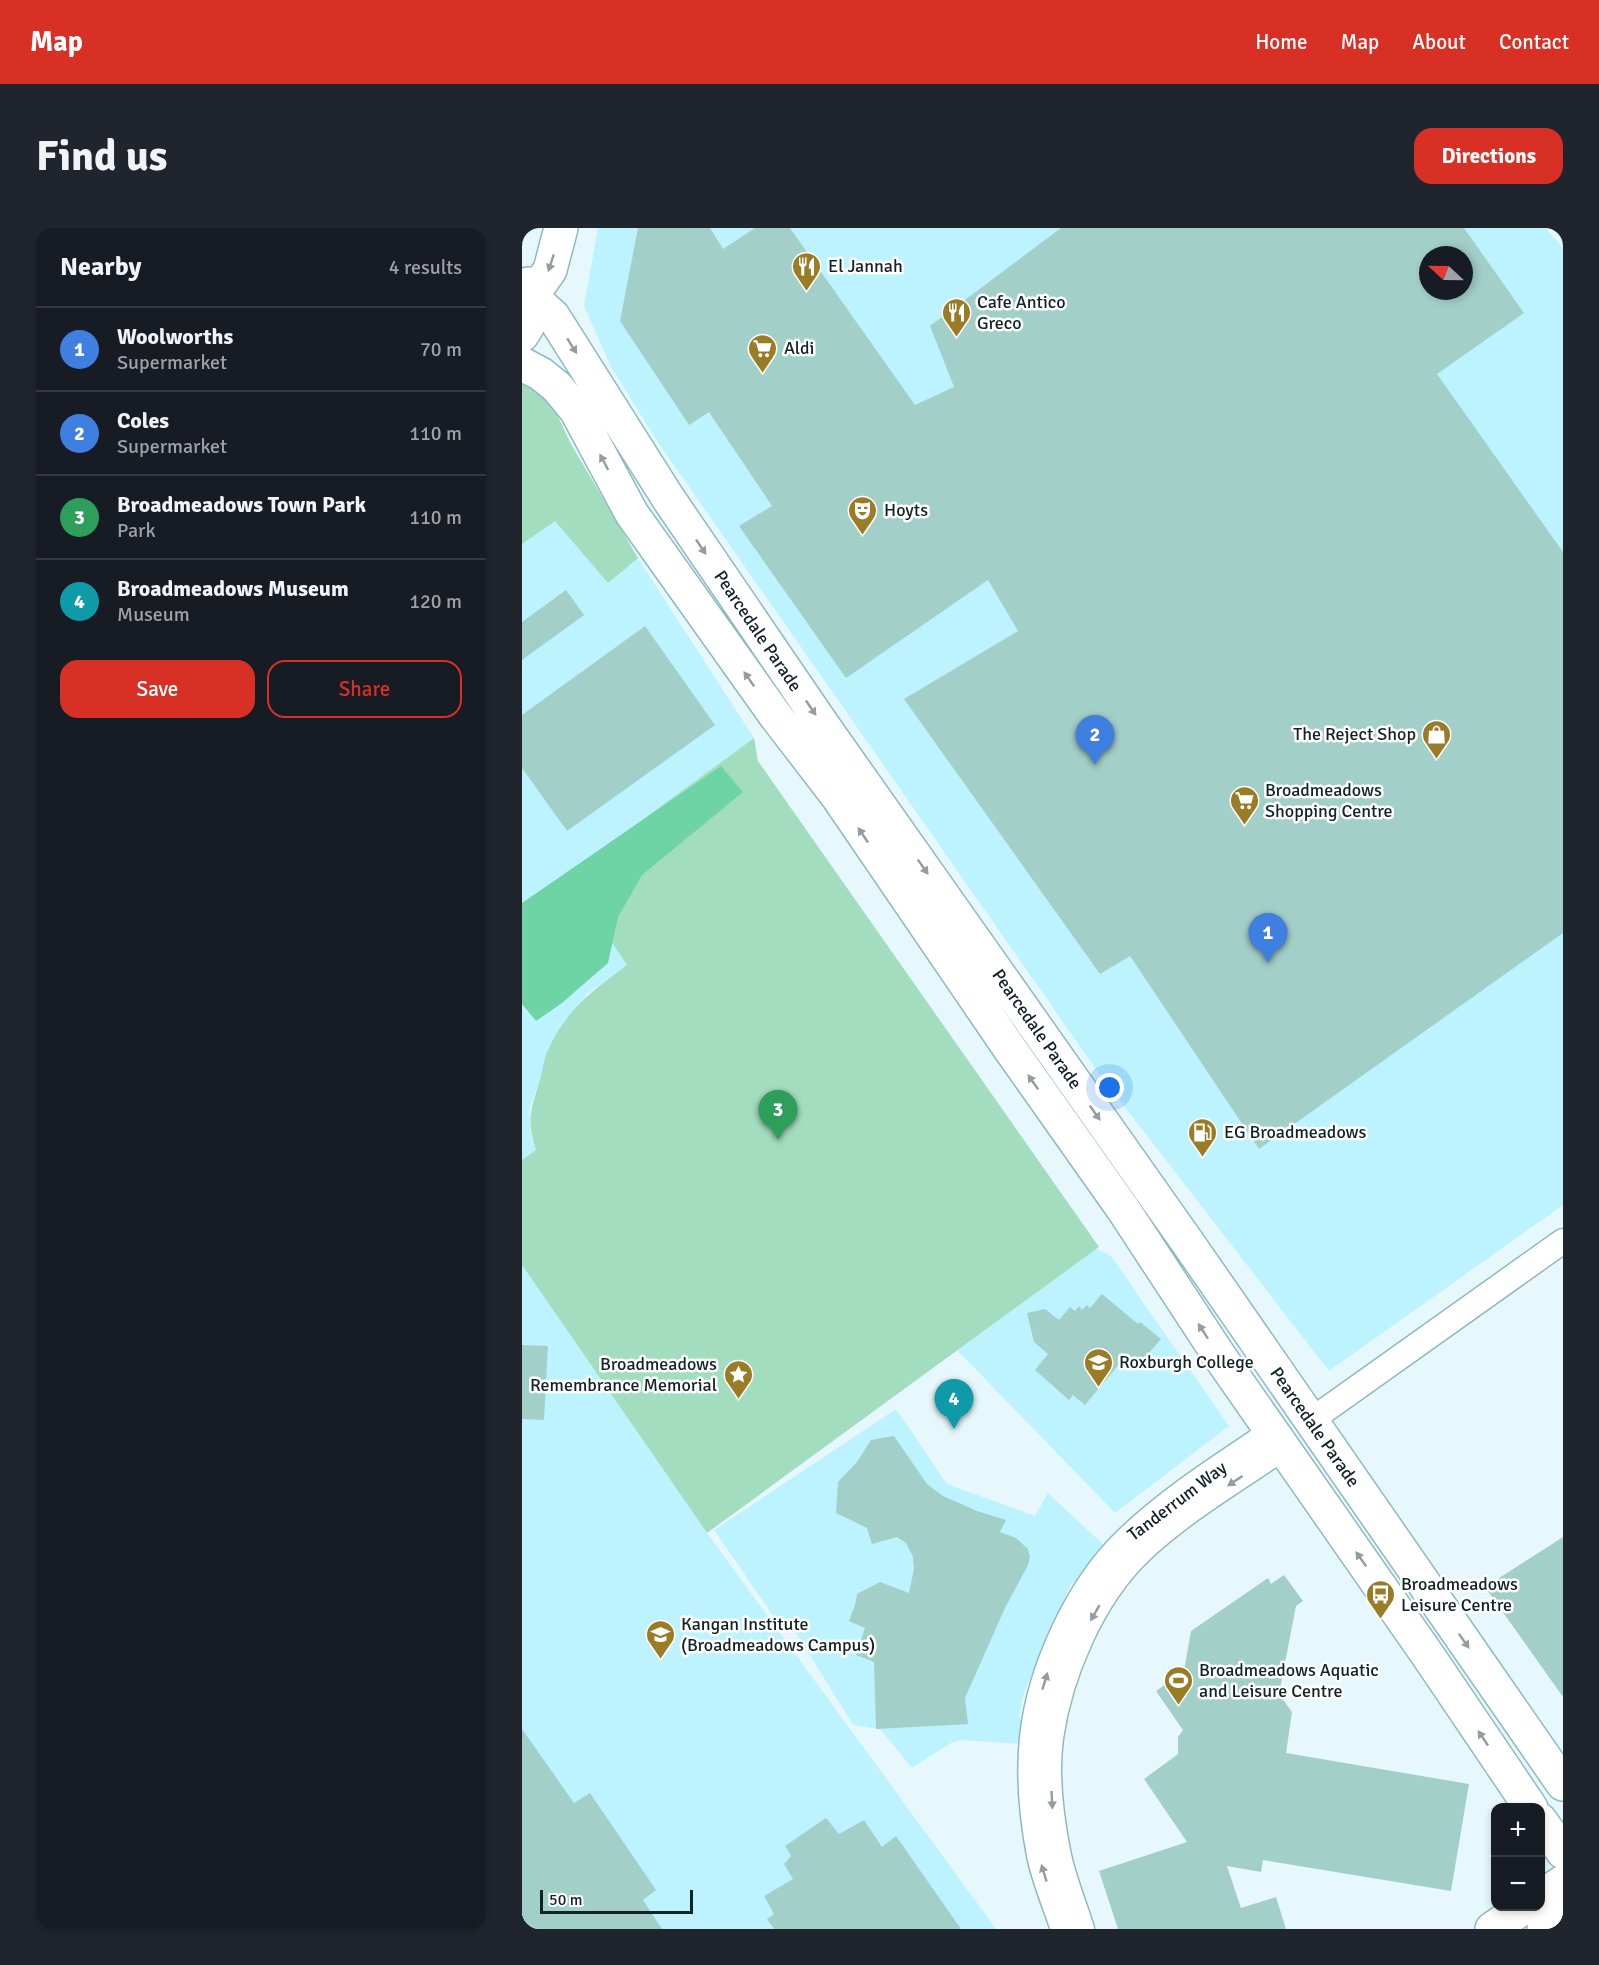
<!DOCTYPE html>
<meta charset="utf-8">
<style>
:root{--surface:#171b24;--page:#20242c;--text:#f1f3f6;--muted:#9ea1a6;--line:#363941;--accent:#d93025}
body{margin:0;font-family:Signika,sans-serif;background:var(--page);color:var(--text)}
.controls{position:absolute;right:18px;bottom:18px;display:grid;overflow:hidden;border-radius:12px;box-shadow:0 3px 9px #0003}
.controls button{width:54px;height:54px;display:grid;place-items:center;padding:0;border:0;border-bottom:2px solid var(--line);background:var(--surface);color:var(--text);font:30px sans-serif}
.compass{position:absolute;left:897px;top:18px;width:54px;height:54px;border-radius:50%;background:var(--surface);box-shadow:0 3px 9px #0003;rotate:292deg}
.scale{position:absolute;left:18px;bottom:15px;width:153px;box-sizing:border-box;padding-left:6px;border:3px solid #122326;border-top:0;font-size:16px;line-height:21px;white-space:nowrap;color:#122326;-webkit-text-stroke:4px #fff;paint-order:stroke}
.you{position:absolute;left:588px;top:860px;width:21px;height:21px;margin:-15px;border:4px solid #fff;border-radius:50%;background:#1a73e8;box-shadow:0 0 0 9px #1a73e833}
.badge{display:grid;place-items:center;width:39px;height:39px;border-radius:50%;background:var(--accent);color:#fff;font-size:20px;font-weight:700}
.pin{position:absolute;translate:-50% -50px;filter:drop-shadow(0 2px 3px #0008)}
.pin::after{content:'';position:absolute;top:32px;width:21px;height:18px;background:inherit;clip-path:polygon(0 0,100% 0,50% 100%)}
.list{margin:0;padding:0;list-style:none}
h2{display:flex;justify-content:space-between;align-items:center;height:78px;margin:0;padding:0 24px;font-size:26px}
h2 small{font-size:20px;font-weight:400;color:var(--muted)}
.list li{display:grid;grid-template-columns:39px 1fr auto;gap:18px;align-items:center;box-sizing:border-box;height:84px;padding:0 24px;border-top:2px solid var(--line)}
.list b{display:block;font-size:22px;white-space:nowrap}
.list p{margin:0;font-size:20px;white-space:nowrap;color:var(--muted)}
.list em{font-size:20px;font-style:normal;color:var(--muted)}
.actions{display:flex;gap:12px;padding:18px 24px}
.actions a{flex:1;padding:14px 0;border:2px solid var(--accent);border-radius:18px;text-align:center;font-size:21px;color:var(--accent)}
.actions .main{background:var(--accent);color:#fff}
.map{position:relative;flex:none;width:1041px;height:1701px;overflow:hidden;border-radius:18px}
header{display:flex;align-items:center;gap:36px;box-sizing:border-box;height:84px;padding:0 30px;background:var(--accent);color:#fff}
header strong{font-size:28px}
nav{display:flex;gap:33px;margin-inline-start:auto;font-size:21px}
.intro{display:flex;align-items:center;justify-content:space-between;box-sizing:border-box;height:144px;padding:0 36px}
h1{margin:0;font-size:42px}
.button{padding:15px 27px;border-radius:18px;background:var(--accent);color:#fff;font-size:21px;font-weight:700}
main{display:flex;gap:36px;padding:0 36px}
aside{flex:1;background:var(--surface);border-radius:18px;box-shadow:0 3px 9px #0003}
.map>svg:first-child{display:block}
.built{fill:#bdf3fe;fill-rule:evenodd}
.green{fill:#a3ddbf}
.forest{fill:#6fd4a5}
.building{fill:#a3cfc9;fill-rule:evenodd}
.lines{fill:none;stroke-linecap:round;stroke-linejoin:round}
.street-casing{stroke:#8eb9c1;stroke-width:27}
.secondary-casing{stroke:#8eb9c1;stroke-width:36}
.street{stroke:#fff;stroke-width:24}
.secondary{stroke:#fff;stroke-width:33}
.oneway{fill:#949c9d}
.labels{text-anchor:middle;dominant-baseline:central;stroke-width:5;stroke-linejoin:round;paint-order:stroke}
.poi-label{font-size:18px;fill:#122326;stroke:#fff;text-anchor:start}
.street-label{font-size:18px;fill:#122326;stroke:#fff}
</style>
<header>
<strong>Map</strong>
<nav><a>Home</a><a>Map</a><a>About</a><a>Contact</a></nav>
</header>
<div class="intro"><h1>Find us</h1><a class="button">Directions</a></div>
<main>
<aside>
<h2>Nearby<small>4 results</small></h2>
<ul class="list">
<li><span class="badge" style="background:#3f7fe0">1</span><div><b>Woolworths</b><p>Supermarket</p></div><em>70 m</em></li>
<li><span class="badge" style="background:#3f7fe0">2</span><div><b>Coles</b><p>Supermarket</p></div><em>110 m</em></li>
<li><span class="badge" style="background:#2e9e5b">3</span><div><b>Broadmeadows Town Park</b><p>Park</p></div><em>110 m</em></li>
<li><span class="badge" style="background:#0f9aa8">4</span><div><b>Broadmeadows Museum</b><p>Museum</p></div><em>120 m</em></li>
</ul>
<div class="actions"><a class="main">Save</a><a>Share</a></div>
</aside>
<div class="map">
<svg width="1041" height="1701" viewBox="0 0 1041 1701">
<rect width="100%" height="100%" fill="#e7f8fc"/>
<!-- built -->
<path class="built" d="M76 0H1024L1041 20V977L807 1143 578 847 135 213 89 139 62 78ZM906 27H942V63H906Z
M0 196 48 225 232 510 46 647 105 737 65 766 18 851 8 880V902L14 923 0 932Z
M571 1019 589 1028 707 1198 593 1285 435 1122Z
M0 1037 185 1305 474 1701H0Z
M374 1181 425 1256 513 1288 526 1265 585 1320 566 1349 549 1356 503 1462 497 1488 503 1499 498 1516 438 1512 429 1515 390 1540 358 1501 331 1497 271 1400 252 1389 192 1302Z"/>
<!-- green -->
<path class="green" d="M0 154 9 157 31 178 49 216 116 330 86 355 33 293 0 316Z
M232 510 236 533 577 1019 185 1305 0 1037V932L14 922C4 891 9 882 18 851 21 841 22 829 27 820 45 781 72 761 105 737L45 647Z"/>
<!-- forest -->
<path class="forest" d="M199 538 221 564 120 647 96 689 86 735 40 775 14 793 0 776V675Z"/>
<!-- building -->
<path class="building" d="M116 0H188L201 21 233 0H268L393 177 432 159 408 98 539 0H942L1002 85 915 146 1041 324V705L737 921 608 728 578 746 382 471 496 403 466 352 324 450 217 298 250 278 187 184 167 197 98 93ZM906 27H942V63H906Z
M44 362 62 387 0 432V394Z
M123 398 193 497 45 603 0 540V487Z
M580 1066 616 1096 618 1094 639 1111 618 1135 615 1133 613 1135 604 1128 563 1177 551 1167 547 1172 513 1142 526 1126 512 1114 505 1085 523 1081 537 1092 548 1079 553 1083 557 1078 560 1082 565 1077 568 1080Z
M0 1117 26 1118 22 1192 0 1191Z
M372 1208 405 1256 421 1268 455 1283 484 1292 478 1304 494 1310 506 1321 508 1329 506 1337 483 1380 443 1470 446 1496 354 1501 352 1434 334 1427 343 1400 327 1393 333 1377 335 1366 358 1354 387 1365 392 1341 391 1329 384 1315 375 1309 350 1316 345 1300 314 1285 316 1254 335 1234 349 1212Z
M1041 1309V1469L963 1359Z
M762 1347 781 1373 774 1378 757 1466 770 1484 764 1525 947 1556 929 1663 741 1632 739 1644 705 1638 719 1680 754 1669 764 1701H596L577 1643 665 1614 622 1551 656 1526V1509L661 1502 634 1463 662 1443 669 1403 746 1350 749 1356Z
M0 1501 52 1575 68 1565 134 1662 121 1672 140 1701H0Z
M304 1590 317 1606 342 1592 360 1619 374 1608 439 1701H252L245 1691 252 1686 242 1668 271 1651 262 1636 269 1628 263 1618Z"/>
<g class="lines">
<defs>
<path id="street" d="M788 1193 1041 1013
M541 1701C533 1677 522 1652 517 1627 510 1590 506 1548 510 1510 517 1442 555 1359 604 1312 647 1270 700 1237 749 1204
M560 1701C552 1675 541 1650 536 1623 529 1587 524 1546 529 1510 538 1446 571 1369 618 1324 661 1283 713 1253 761 1220"/>
<path id="secondary" d="M11 66 28 42 39 0
M12 75 22 80 31 88 146 270 300 496 666 1015 1041 1556
M0 107C12 91 14 75 6 56
M0 136 19 146 35 159 54 182 110 286 253 487 316 569 488 821 601 981 698 1129 907 1429 1009 1580
M1018 1592 1041 1624
M1018 1669 1041 1654
M970 1701 1004 1678
M1022 1701 1041 1689"/>
</defs>
<!-- street casing -->
<use href="#street" class="street-casing"/>
<!-- secondary casing -->
<use href="#secondary" class="secondary-casing"/>
<!-- street -->
<use href="#street" class="street"/>
<!-- secondary -->
<use href="#secondary" class="secondary"/>
</g>
<!-- one-way arrows -->
<defs><path id="oneway-solid" d="M-6-.8H1V-3.2L6.5 0L1 3.2V.8H-6Z" transform="scale(1.5)"/></defs>
<g class="oneway">
<use href="#oneway-solid" transform="translate(29 35) rotate(108)"/>
<use href="#oneway-solid" transform="translate(50 118) rotate(58)"/>
<use href="#oneway-solid" transform="translate(82 234) rotate(-118)"/>
<use href="#oneway-solid" transform="translate(179 319) rotate(56)"/>
<use href="#oneway-solid" transform="translate(227 451) rotate(-125)"/>
<use href="#oneway-solid" transform="translate(289 480) rotate(56)"/>
<use href="#oneway-solid" transform="translate(341 607) rotate(-124)"/>
<use href="#oneway-solid" transform="translate(401 639) rotate(55)"/>
<use href="#oneway-solid" transform="translate(511 854) rotate(-125)"/>
<use href="#oneway-solid" transform="translate(573 885) rotate(55)"/>
<use href="#oneway-solid" transform="translate(681 1103) rotate(-123)"/>
<use href="#oneway-solid" transform="translate(713 1253) rotate(146)"/>
<use href="#oneway-solid" transform="translate(839 1331) rotate(-125)"/>
<use href="#oneway-solid" transform="translate(573 1385) rotate(120)"/>
<use href="#oneway-solid" transform="translate(942 1413) rotate(55)"/>
<use href="#oneway-solid" transform="translate(523 1453) rotate(-73)"/>
<use href="#oneway-solid" transform="translate(961 1510) rotate(-124)"/>
<use href="#oneway-solid" transform="translate(530 1572) rotate(87)"/>
<use href="#oneway-solid" transform="translate(522 1645) rotate(-107)"/>
</g>
<!-- icons -->
<defs>
<symbol id="restaurant-pin" viewBox="-11 -11 22 30"><path d="M0 17L-7.5 6A9.5 9.5 0 1 1 7.5 6Z" fill="#9b7c26" stroke="#fff"/><path d="M-5-6h1v4h1v-4h1v4h1v-4h1v5L-1.5 .5V6h-2V.5L-5-1ZM5-6V6H3V1.5H1.5Q1.5-4 5-6Z" fill="#fff"/></symbol>
<symbol id="supermarket-pin" viewBox="-11 -11 22 30"><path d="M0 17L-7.5 6A9.5 9.5 0 1 1 7.5 6Z" fill="#9b7c26" stroke="#fff"/><path d="M-6-5.5h2.5l.6 2H6L4.5 2H-2.5L-4.4-4H-6ZM-1.5 3.2a1.3 1.3 0 1 0 .1 0ZM3 3.2a1.3 1.3 0 1 0 .1 0Z" fill="#fff"/></symbol>
<symbol id="theatre-pin" viewBox="-11 -11 22 30"><path d="M0 17L-7.5 6A9.5 9.5 0 1 1 7.5 6Z" fill="#9b7c26" stroke="#fff"/><path d="M-5-5.5Q0-4 5-5.5V0Q5 5 0 6Q-5 5-5 0ZM-3.3-2.5H-1v1.5H-3.3ZM1-2.5H3.3v1.5H1ZM-2.8 1Q0 5.5 2.8 1Z" fill="#fff"/></symbol>
<symbol id="shop-pin" viewBox="-11 -11 22 30"><path d="M0 17L-7.5 6A9.5 9.5 0 1 1 7.5 6Z" fill="#9b7c26" stroke="#fff"/><path d="M-5-2.5h2.3a2.7 3.5 0 0 1 5.4 0H5L5.5 6h-11ZM-1.5-2.5h3a1.5 2.3 0 0 0-3 0Z" fill="#fff"/></symbol>
<symbol id="fuel-pin" viewBox="-11 -11 22 30"><path d="M0 17L-7.5 6A9.5 9.5 0 1 1 7.5 6Z" fill="#9b7c26" stroke="#fff"/><path d="M-5.5-6h7V0h2V4h1.3V-2.5L3-4.5l.8-.8L6-3V5H2.5V1h-1V6h-7ZM-4.2-4.7v3.2H.2V-4.7Z" fill="#fff"/></symbol>
<symbol id="school-pin" viewBox="-11 -11 22 30"><path d="M0 17L-7.5 6A9.5 9.5 0 1 1 7.5 6Z" fill="#9b7c26" stroke="#fff"/><path d="M0-5L7-2L0 1L-7-2ZM-4 1L0 2.5L4 1V4Q0 6-4 4Z" fill="#fff"/></symbol>
<symbol id="sight-pin" viewBox="-11 -11 22 30"><path d="M0 17L-7.5 6A9.5 9.5 0 1 1 7.5 6Z" fill="#9b7c26" stroke="#fff"/><path d="M0-6L1.8-2.2L6-1.7L2.9 1.2L3.7 5.4L0 3.3L-3.7 5.4L-2.9 1.2L-6-1.7L-1.8-2.2Z" fill="#fff"/></symbol>
<symbol id="bus-pin" viewBox="-11 -11 22 30"><path d="M0 17L-7.5 6A9.5 9.5 0 1 1 7.5 6Z" fill="#9b7c26" stroke="#fff"/><path d="M-5-6H5V4H4V6H2V4H-2V6H-4V4H-5ZM-3.5-4V0h7V-4ZM-3.5 1.2v1.5H-2V1.2ZM2 1.2v1.5H3.5V1.2Z" fill="#fff"/></symbol>
<symbol id="university-pin" viewBox="-11 -11 22 30"><path d="M0 17L-7.5 6A9.5 9.5 0 1 1 7.5 6Z" fill="#9b7c26" stroke="#fff"/><path d="M0-5L7-2L0 1L-7-2ZM-4 1L0 2.5L4 1V4Q0 6-4 4Z" fill="#fff"/></symbol>
<symbol id="stadium-pin" viewBox="-11 -11 22 30"><path d="M0 17L-7.5 6A9.5 9.5 0 1 1 7.5 6Z" fill="#9b7c26" stroke="#fff"/><path d="M0-5a6.5 5 0 1 0 0 10a6.5 5 0 1 0 0-10ZM-3.5-1.8h7v3.6h-7Z" fill="#fff"/></symbol>
</defs>
<g fill-rule="evenodd">
<use href="#restaurant-pin" x="268" y="22" width="33" height="45"/>
<use href="#restaurant-pin" x="418" y="68" width="33" height="45"/>
<use href="#supermarket-pin" x="224" y="104" width="33" height="45"/>
<use href="#theatre-pin" x="324" y="266" width="33" height="45"/>
<use href="#shop-pin" x="898" y="490" width="33" height="45"/>
<use href="#supermarket-pin" x="706" y="556" width="33" height="45"/>
<use href="#fuel-pin" x="664" y="888" width="33" height="45"/>
<use href="#school-pin" x="560" y="1118" width="33" height="45"/>
<use href="#sight-pin" x="200" y="1130" width="33" height="45"/>
<use href="#bus-pin" x="842" y="1350" width="33" height="45"/>
<use href="#university-pin" x="122" y="1390" width="33" height="45"/>
<use href="#stadium-pin" x="640" y="1436" width="33" height="45"/>
</g>
<g class="labels">
<!-- poi labels -->
<g class="poi-label">
<text x="306" y="38">El Jannah</text>
<text x="455" y="74">Cafe Antico<tspan x="455" dy="21">Greco</tspan></text>
<text x="262" y="120">Aldi</text>
<text x="362" y="282">Hoyts</text>
<text x="894" y="506" text-anchor="end">The Reject Shop</text>
<text x="743" y="562">Broadmeadows<tspan x="743" dy="21">Shopping Centre</tspan></text>
<text x="702" y="904">EG Broadmeadows</text>
<text x="597" y="1134">Roxburgh College</text>
<text x="195" y="1136" text-anchor="end">Broadmeadows<tspan x="195" dy="21">Remembrance Memorial</tspan></text>
<text x="879" y="1356">Broadmeadows<tspan x="879" dy="21">Leisure Centre</tspan></text>
<text x="159" y="1396">Kangan Institute<tspan x="159" dy="21">(Broadmeadows Campus)</tspan></text>
<text x="677" y="1442">Broadmeadows Aquatic<tspan x="677" dy="21">and Leisure Centre</tspan></text>
</g>
<!-- street labels -->
<g class="street-label">
<text transform="translate(236 403) rotate(56)">Pearcedale Parade</text>
<text transform="translate(515 801) rotate(55)">Pearcedale Parade</text>
<text transform="translate(793 1199) rotate(55)">Pearcedale Parade</text>
<text transform="translate(655 1273) rotate(-37)">Tanderrum Way</text>
</g>
</g>
</svg>
<div class="controls">
<button>+</button>
<button>−</button>
</div>
<svg class="compass" viewBox="-18 -18 36 36"><path d="M0-13l5 13h-10z" fill="#e53935"/><path d="M0 13l5-13h-10z" fill="#9ea1a6"/></svg>
<div class="scale">50 m</div>
<div class="you"></div>
<div class="pin badge" style="left:746px;top:735px;background:#3f7fe0">1</div>
<div class="pin badge" style="left:573px;top:537px;background:#3f7fe0">2</div>
<div class="pin badge" style="left:256px;top:912px;background:#2e9e5b">3</div>
<div class="pin badge" style="left:432px;top:1201px;background:#0f9aa8">4</div>
</div>
</main>
